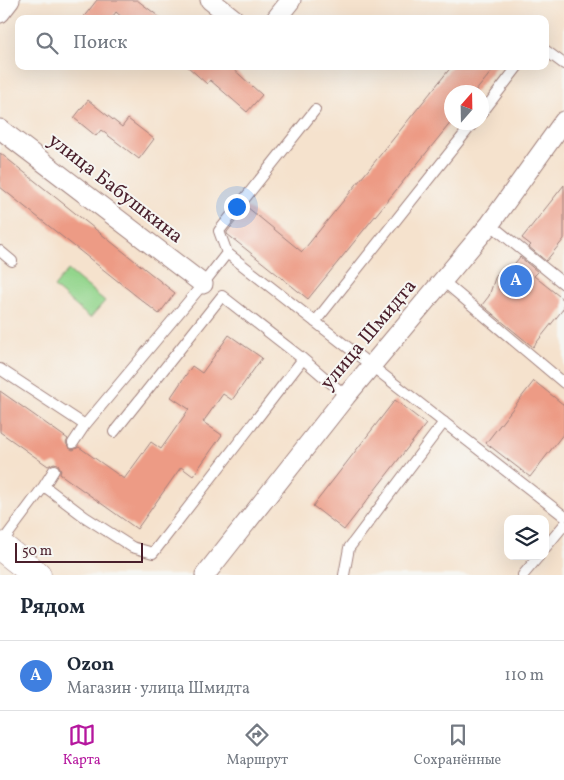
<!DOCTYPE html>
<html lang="ru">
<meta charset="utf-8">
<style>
:root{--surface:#fff;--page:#f2f2f3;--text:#1f2937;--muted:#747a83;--line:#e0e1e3;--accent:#b5179e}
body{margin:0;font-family:Vollkorn,serif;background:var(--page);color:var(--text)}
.controls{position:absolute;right:15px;bottom:15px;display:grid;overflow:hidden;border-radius:10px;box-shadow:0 5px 20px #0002}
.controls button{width:45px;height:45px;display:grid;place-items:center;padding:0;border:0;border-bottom:1px solid var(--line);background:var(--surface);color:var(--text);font:25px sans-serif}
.compass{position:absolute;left:444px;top:85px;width:45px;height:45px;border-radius:50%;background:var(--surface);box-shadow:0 5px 20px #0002;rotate:20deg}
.scale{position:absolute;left:15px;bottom:12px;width:128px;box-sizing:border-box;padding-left:5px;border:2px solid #4a1f2b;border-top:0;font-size:14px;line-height:18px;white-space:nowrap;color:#4a1f2b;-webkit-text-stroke:4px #f6f6f2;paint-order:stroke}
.you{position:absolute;left:236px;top:206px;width:18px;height:18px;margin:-12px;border:4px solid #fff;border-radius:50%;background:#1a73e8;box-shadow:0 0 0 8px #1a73e833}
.badge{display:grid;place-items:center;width:32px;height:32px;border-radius:50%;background:var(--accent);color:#fff;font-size:16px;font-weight:700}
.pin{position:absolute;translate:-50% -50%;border:2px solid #fff;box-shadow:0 1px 5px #0006}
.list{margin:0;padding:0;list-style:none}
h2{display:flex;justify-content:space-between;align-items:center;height:65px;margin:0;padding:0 20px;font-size:21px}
h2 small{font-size:16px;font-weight:400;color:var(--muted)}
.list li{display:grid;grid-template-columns:32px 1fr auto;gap:15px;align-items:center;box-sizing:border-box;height:70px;padding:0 20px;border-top:1px solid var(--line)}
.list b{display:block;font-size:19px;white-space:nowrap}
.list p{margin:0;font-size:16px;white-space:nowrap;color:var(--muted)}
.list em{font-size:16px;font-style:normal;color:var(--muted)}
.icon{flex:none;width:28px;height:28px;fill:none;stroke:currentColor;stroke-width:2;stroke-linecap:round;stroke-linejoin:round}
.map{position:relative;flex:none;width:564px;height:575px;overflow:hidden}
.search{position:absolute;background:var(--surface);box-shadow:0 5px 20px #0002;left:15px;right:15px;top:15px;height:55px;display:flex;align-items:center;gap:12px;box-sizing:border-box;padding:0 18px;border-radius:10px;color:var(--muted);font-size:19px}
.sheet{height:135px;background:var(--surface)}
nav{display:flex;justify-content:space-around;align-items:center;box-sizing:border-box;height:70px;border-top:1px solid var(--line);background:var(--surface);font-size:14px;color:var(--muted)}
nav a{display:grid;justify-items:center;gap:2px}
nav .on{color:var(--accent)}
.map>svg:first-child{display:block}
.green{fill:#93d58c;stroke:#6e7a5c}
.building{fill:#ed9b85}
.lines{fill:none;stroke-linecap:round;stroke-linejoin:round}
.service-casing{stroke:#a0807c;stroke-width:12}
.minor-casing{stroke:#a0807c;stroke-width:21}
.secondary-casing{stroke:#a0807c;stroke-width:29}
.service{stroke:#fff;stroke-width:10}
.minor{stroke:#fff;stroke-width:19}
.secondary{stroke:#fff;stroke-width:28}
.labels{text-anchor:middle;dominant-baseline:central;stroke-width:4;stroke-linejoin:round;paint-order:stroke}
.street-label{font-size:20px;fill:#4a1f2b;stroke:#f6f6f2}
</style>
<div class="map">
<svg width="564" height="575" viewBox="0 0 564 575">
<rect width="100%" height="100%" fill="#f6f6f2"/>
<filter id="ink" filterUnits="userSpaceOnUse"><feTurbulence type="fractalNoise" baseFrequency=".02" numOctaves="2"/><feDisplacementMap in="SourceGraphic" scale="10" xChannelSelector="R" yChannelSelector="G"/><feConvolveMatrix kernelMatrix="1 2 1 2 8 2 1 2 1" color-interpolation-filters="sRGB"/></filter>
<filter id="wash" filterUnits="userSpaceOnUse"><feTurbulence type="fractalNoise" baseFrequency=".0096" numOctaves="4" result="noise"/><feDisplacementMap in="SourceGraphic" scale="20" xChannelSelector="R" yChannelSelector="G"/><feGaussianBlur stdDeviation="1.12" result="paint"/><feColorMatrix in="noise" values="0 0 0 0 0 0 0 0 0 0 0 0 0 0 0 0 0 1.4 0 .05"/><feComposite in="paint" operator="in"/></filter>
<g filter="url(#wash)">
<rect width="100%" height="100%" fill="#f5e2cd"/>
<!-- green -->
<path class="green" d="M68 270 105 301 90 318 54 287Z"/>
<g id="blocks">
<!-- building -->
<path class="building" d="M97 0H137L162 19H124L116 12 111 19H82Z
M187 66H230L262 95 247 112 210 80 207 84Z
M452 66H496L475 92H452V121L308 299 227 234V232L247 207 302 252Z
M88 100 122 127 128 119 154 139 139 159 101 130 96 136 74 118Z
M0 153 175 293 159 314 0 187Z
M564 185V239L546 261 529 247 531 245 522 238Z
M520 257 538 272 534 276 564 300V308L533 347 482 305 489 296 495 278 500 270 508 265 511 268Z
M229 335 262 358 232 400 223 394 203 422 222 435 193 476 181 467 137 529 60 474 61 470 58 464 54 463 48 466 0 432V391L68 439 66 443 69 448 73 450 79 447 124 479 151 442 161 449 189 409 171 397 192 366 202 373Z
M534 381 564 405V433L530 477 486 443Z
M395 400 426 424 344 530 313 506Z"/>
</g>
</g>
<g filter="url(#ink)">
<use href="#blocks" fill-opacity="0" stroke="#a0807c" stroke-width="1"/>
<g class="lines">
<defs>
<path id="service" d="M545 50 564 64
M482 113 518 66
M490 224 564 284
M0 251 12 261
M227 253 219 231 315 110
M443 281 564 383
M315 322 474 122
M0 369 85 425 203 284 227 253 564 516
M114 432 222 296 303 359 346 396
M73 443 85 425
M44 486 54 470
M0 545 44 486 85 517 132 547 153 553 303 359
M545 548 564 525
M344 575 349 548 444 422
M523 575 539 556"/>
<path id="minor" d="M210 0 234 19
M0 13 10 0
M276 19 291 0
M0 129 203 284
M205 575 346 396 490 224 564 121"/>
<path id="secondary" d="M0 546 37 575"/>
</defs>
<!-- service casing -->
<use href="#service" class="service-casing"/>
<!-- minor casing -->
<use href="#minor" class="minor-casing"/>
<!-- secondary casing -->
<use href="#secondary" class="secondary-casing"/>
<!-- service -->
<use href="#service" class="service"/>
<!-- minor -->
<use href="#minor" class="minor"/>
<!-- secondary -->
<use href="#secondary" class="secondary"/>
</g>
</g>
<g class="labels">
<!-- street labels -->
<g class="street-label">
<text transform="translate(115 189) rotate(38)">улица Бабушкина</text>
<text transform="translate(369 335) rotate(-50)">улица Шмидта</text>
</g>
</g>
</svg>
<div class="controls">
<button><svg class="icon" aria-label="layers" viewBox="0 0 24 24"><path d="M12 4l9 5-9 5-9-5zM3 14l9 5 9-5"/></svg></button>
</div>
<svg class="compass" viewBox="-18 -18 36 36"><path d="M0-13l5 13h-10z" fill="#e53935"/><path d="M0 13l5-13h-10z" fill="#747a83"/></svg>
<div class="scale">50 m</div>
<div class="you"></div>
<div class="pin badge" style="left:516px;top:281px;background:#3f7fe0">A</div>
<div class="search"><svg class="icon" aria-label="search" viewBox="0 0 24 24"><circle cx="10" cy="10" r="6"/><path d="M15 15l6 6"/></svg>Поиск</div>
</div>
<section class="sheet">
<h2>Рядом<small></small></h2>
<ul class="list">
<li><span class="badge" style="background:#3f7fe0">A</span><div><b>Ozon</b><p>Магазин · улица Шмидта</p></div><em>110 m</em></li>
</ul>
</section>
<nav>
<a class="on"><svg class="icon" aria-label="map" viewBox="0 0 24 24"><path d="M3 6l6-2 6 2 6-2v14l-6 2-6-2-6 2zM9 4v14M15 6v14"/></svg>Карта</a>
<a><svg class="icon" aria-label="directions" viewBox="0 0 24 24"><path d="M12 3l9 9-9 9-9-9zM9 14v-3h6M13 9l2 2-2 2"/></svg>Маршрут</a>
<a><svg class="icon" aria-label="saved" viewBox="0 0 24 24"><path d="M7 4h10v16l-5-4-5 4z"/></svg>Сохранённые</a>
</nav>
